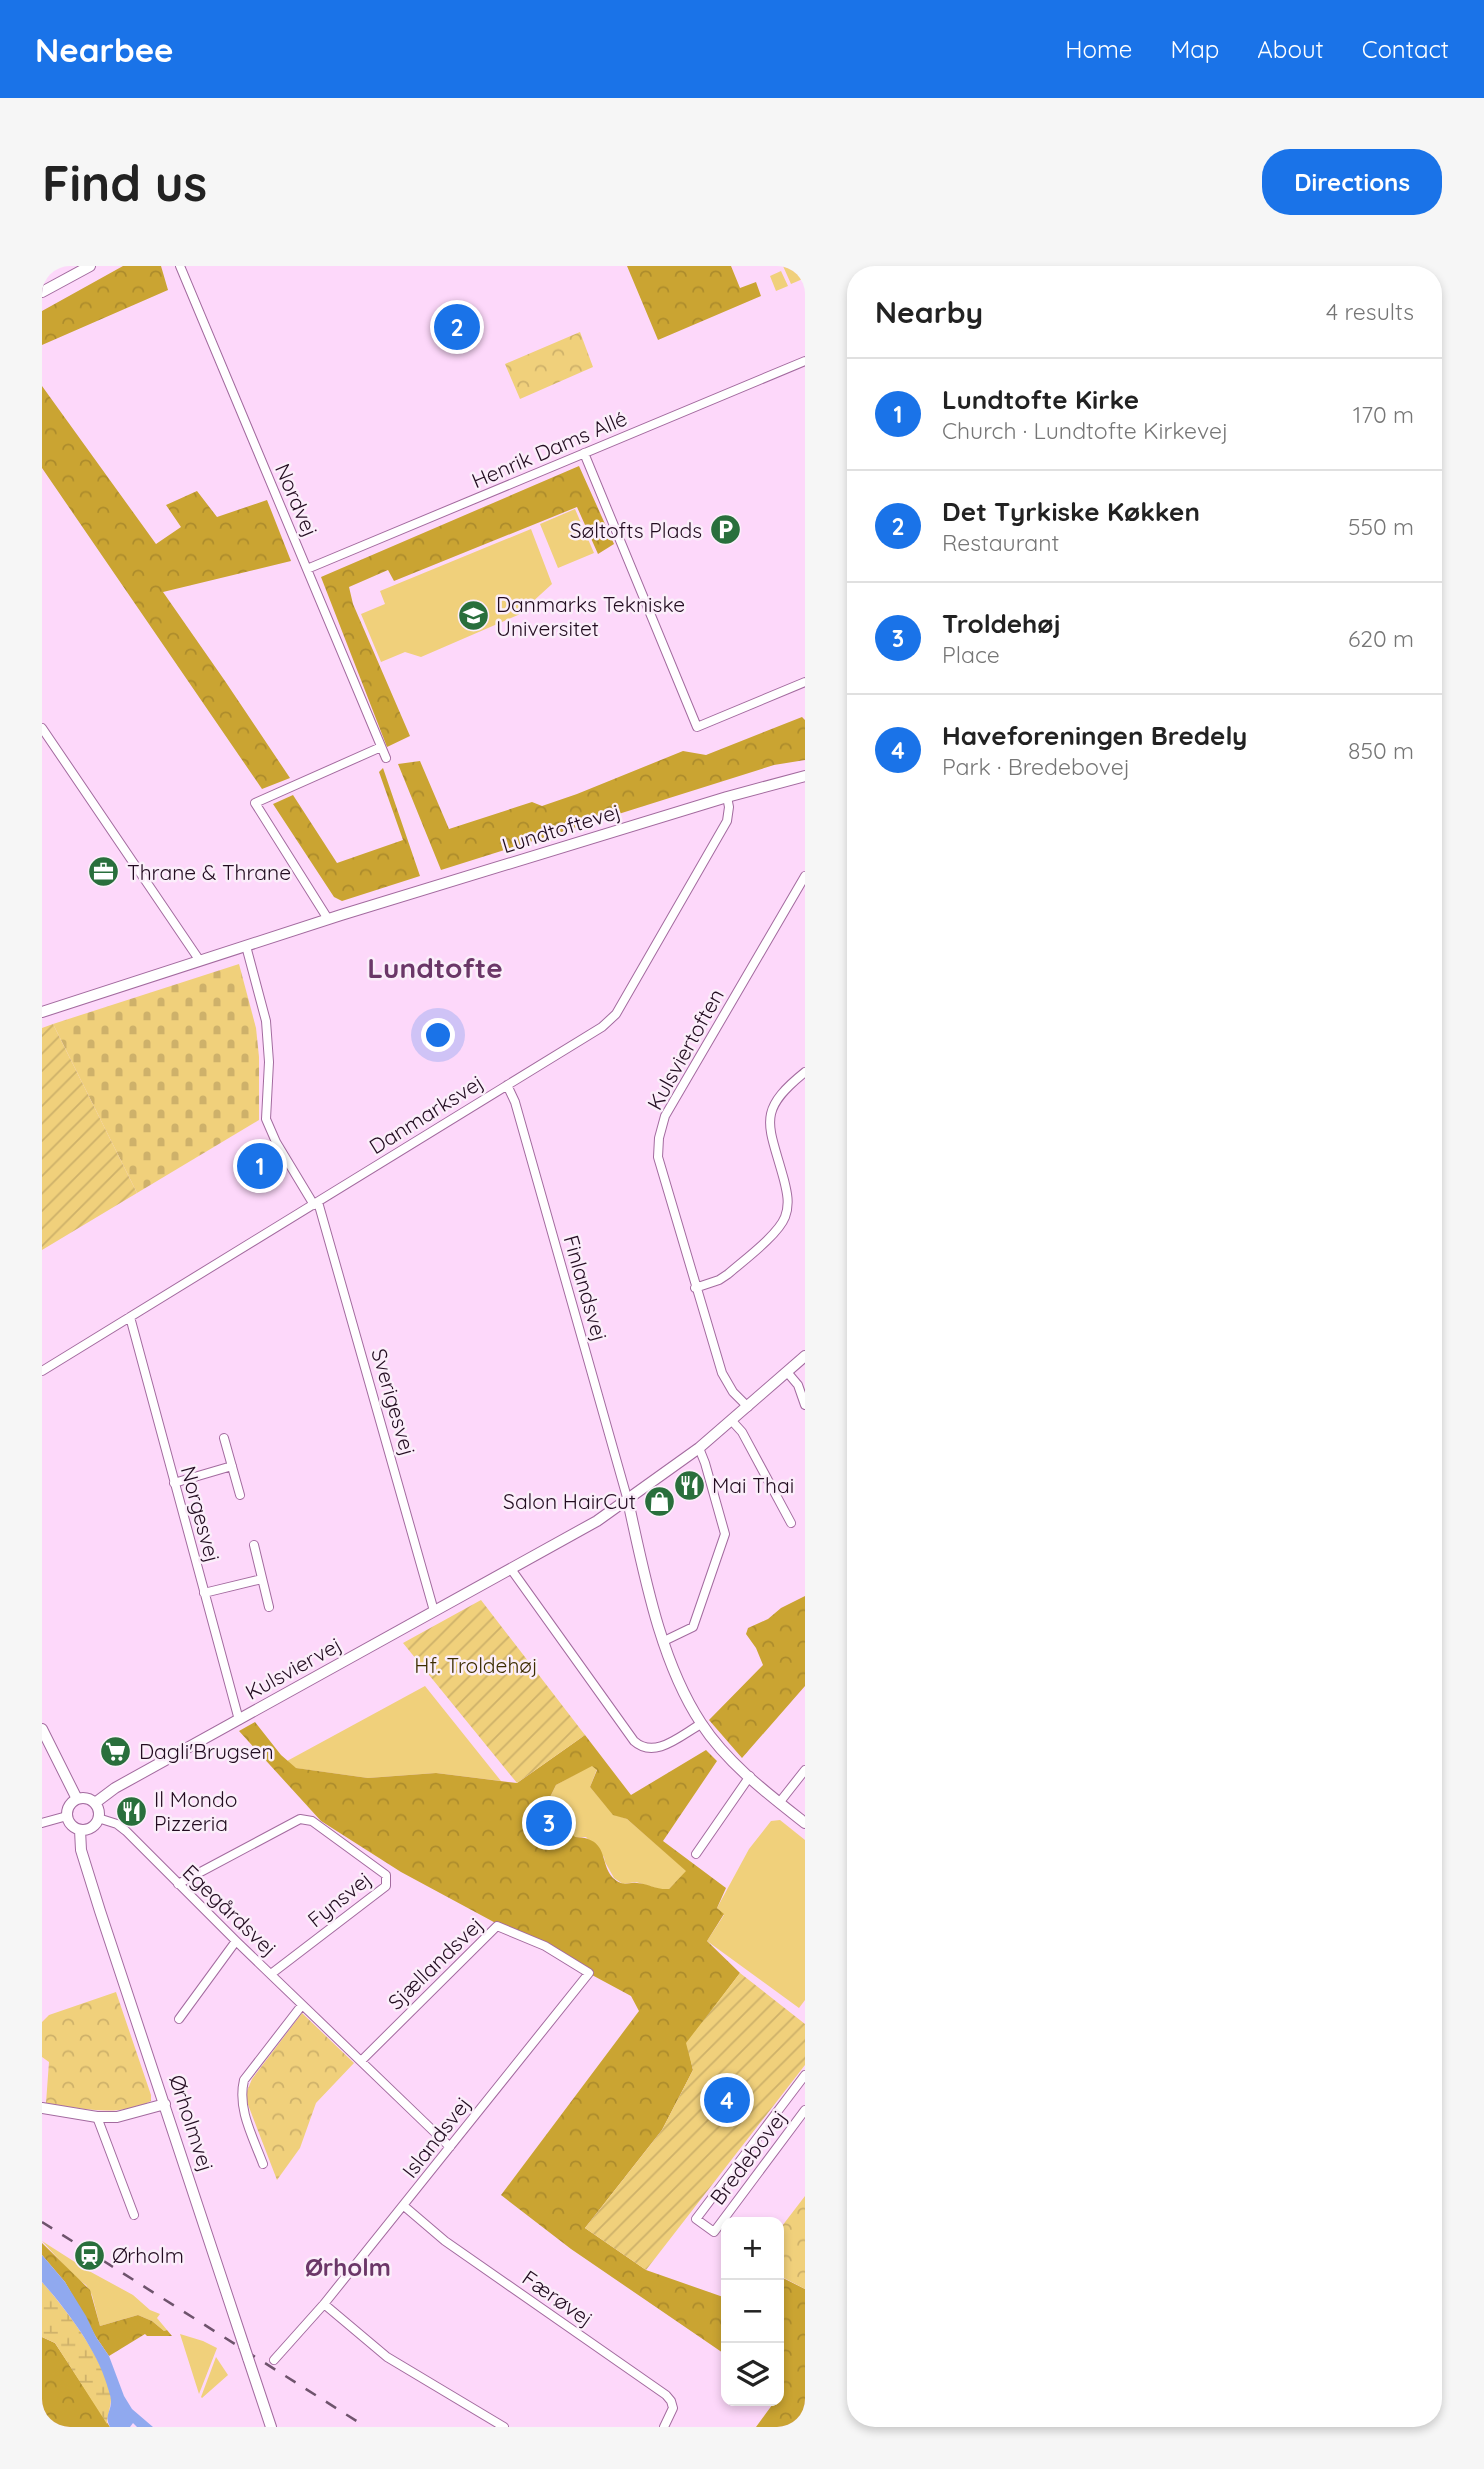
<!DOCTYPE html>
<meta charset="utf-8">
<style>
:root{--surface:#fff;--page:#f6f6f6;--text:#222;--muted:#767676;--line:#e0e0e0;--accent:#1a73e8}
body{margin:0;font-family:Quicksand,sans-serif;background:var(--page);color:var(--text)}
.controls{position:absolute;right:21px;bottom:21px;display:grid;overflow:hidden;border-radius:14px;box-shadow:0 4px 10px #0003}
.controls button{width:63px;height:63px;display:grid;place-items:center;padding:0;border:0;border-bottom:2px solid var(--line);background:var(--surface);color:var(--text);font:35px sans-serif}
.you{position:absolute;left:397px;top:770px;width:24px;height:24px;margin:-18px;border:5px solid #fff;border-radius:50%;background:#1a73e8;box-shadow:0 0 0 10px #1a73e833}
.badge{display:grid;place-items:center;width:46px;height:46px;border-radius:50%;background:var(--accent);color:#fff;font-size:23px;font-weight:700}
.pin{position:absolute;translate:-50% -50%;border:4px solid #fff;box-shadow:0 2px 7px #0006}
.list{margin:0;padding:0;list-style:none}
h2{display:flex;justify-content:space-between;align-items:center;height:91px;margin:0;padding:0 28px;font-size:30px}
h2 small{font-size:23px;font-weight:400;color:var(--muted)}
.list li{display:grid;grid-template-columns:46px 1fr auto;gap:21px;align-items:center;box-sizing:border-box;height:112px;padding:0 28px;border-top:2px solid var(--line)}
.list b{display:block;font-size:26px;white-space:nowrap}
.list p{margin:0;font-size:23px;white-space:nowrap;color:var(--muted)}
.list em{font-size:23px;font-style:normal;color:var(--muted)}
.icon{flex:none;width:38px;height:38px;fill:none;stroke:currentColor;stroke-width:2;stroke-linecap:round;stroke-linejoin:round}
.map{position:relative;flex:none;width:763px;height:2161px;overflow:hidden;border-radius:28px}
header{display:flex;align-items:center;gap:42px;box-sizing:border-box;height:98px;padding:0 35px;background:var(--accent);color:#fff}
header strong{font-size:33px}
nav{display:flex;gap:38px;margin-inline-start:auto;font-size:24px}
.intro{display:flex;align-items:center;justify-content:space-between;box-sizing:border-box;height:168px;padding:0 42px}
h1{margin:0;font-size:49px}
.button{padding:18px 32px;border-radius:28px;background:var(--accent);color:#fff;font-size:24px;font-weight:700}
main{display:flex;gap:42px;padding:0 42px}
aside{flex:1;background:var(--surface);border-radius:28px;box-shadow:0 4px 10px #0003}
.map>svg:first-child{display:block}
.grass{fill:#f0d07b}
.forest{fill:url(#forest-crowns);fill-rule:evenodd}
.wetland{fill:url(#wetland-marsh)}
.cemetery{fill:url(#cemetery-stones)}
.park{fill:url(#park-crowns)}
.garden{fill:url(#garden-furrows)}
.water{fill:#90a9ef}
.lines{fill:none;stroke-linecap:round;stroke-linejoin:round}
.street-casing{stroke:#a36b9f;stroke-width:10}
.secondary-casing{stroke:#a36b9f;stroke-width:12}
.street{stroke:#fff;stroke-width:8}
.secondary{stroke:#fff;stroke-width:10}
.rail{stroke:#6e536c;stroke-width:2.5;stroke-dasharray:12 12;stroke-linecap:butt}
.secondary-bridge-casing{stroke:#a36b9f;stroke-width:12;stroke-linecap:butt}
.secondary-bridge{stroke:#fff;stroke-width:10}
.labels{text-anchor:middle;dominant-baseline:central;stroke-width:5;stroke-linejoin:round;paint-order:stroke}
.street-label{font-size:21px;fill:#220c20;stroke:#fbeefa}
.poi-label{font-size:21px;fill:#220c20;stroke:#fbeefa;text-anchor:start}
.park-label{font-size:21px;fill:#3d2d00;stroke:#fbeefa}
.quarter-label{font-size:24px;font-weight:bold;fill:#6b3768;stroke:#fbeefa}
.district-label{font-size:28px;font-weight:bold;fill:#6b3768;stroke:#fbeefa}
</style>
<header>
<strong>Nearbee</strong>
<nav><a>Home</a><a>Map</a><a>About</a><a>Contact</a></nav>
</header>
<div class="intro"><h1>Find us</h1><a class="button">Directions</a></div>
<main>
<div class="map">
<svg width="763" height="2161" viewBox="0 0 763 2161">
<defs>
<pattern id="forest-crowns" width="20" height="18" patternUnits="userSpaceOnUse" patternTransform="scale(1.75)"><rect width="20" height="18" fill="#caa432"/><path d="M2 6a3 3 0 1 1 6 0M12 15a3 3 0 1 1 6 0" fill="none" stroke="#ad8c2c"/></pattern>
<pattern id="wetland-marsh" width="20" height="14" patternUnits="userSpaceOnUse" patternTransform="scale(1.75)"><rect width="20" height="14" fill="#f0d07b"/><path d="M1 5h8M5 5V1M11 12h8M15 12V8" fill="none" stroke="#ceb16a"/></pattern>
<pattern id="cemetery-stones" width="16" height="16" patternUnits="userSpaceOnUse" patternTransform="scale(1.75)"><rect width="16" height="16" fill="#f0d07b"/><path d="M2 7V4a2 2 0 0 1 4 0v3zM10 15v-3a2 2 0 0 1 4 0v3z" fill="#ceb16a"/></pattern>
<pattern id="park-crowns" width="20" height="18" patternUnits="userSpaceOnUse" patternTransform="scale(1.75)"><rect width="20" height="18" fill="#f0d07b"/><path d="M2 6a3 3 0 1 1 6 0M12 15a3 3 0 1 1 6 0" fill="none" stroke="#ceb16a"/></pattern>
<pattern id="garden-furrows" width="10" height="10" patternUnits="userSpaceOnUse" patternTransform="scale(1.75)"><rect width="10" height="10" fill="#f0d07b"/><path d="M-1 1l2-2M0 10L10 0M9 11l2-2" fill="none" stroke="#ceb16a"/></pattern>
</defs>
<rect width="100%" height="100%" fill="#fdd8fa"/>
<!-- grass -->
<path class="grass" d="M741 0H751L752 2 763 0V12L749 18Z
M739 5 746 20 734 25 728 10Z
M533 243 552 287 516 302 498 258Z
M489 263 510 318 476 349 379 391 363 386 339 396 319 348 343 338 338 325Z
M383 1420 459 1515 394 1507 326 1512 253 1502 245 1495Z
M550 1499 555 1503 548 1521 571 1548 585 1553 645 1605 627 1623H617L594 1616 581 1618 572 1612 563 1596 562 1591 544 1571H532L529 1567C534 1552 527 1537 510 1538L508 1531 514 1519Z
M738 1554 763 1574V1734L757 1742 665 1675 682 1649 675 1642 707 1583 729 1555Z
M0 1975 47 2005 91 2029 108 2044 118 2048 115 2052 125 2064 122 2065 110 2055 96 2049 58 2060 50 2029 44 2019 32 2010Z
M138 2068 161 2075 175 2082 157 2128Z
M174 2091 186 2109 160 2132 159 2131Z"/>
<!-- forest -->
<path class="forest" d="M81 0H119L126 24 0 79V45Z
M585 0H689L698 22 714 16 719 30 616 74Z
M0 120 114 278 139 261 124 239 155 225 175 251 225 234 249 295 121 326 183 415 248 512 220 523 0 202Z
M537 200 572 278 556 288 535 241 352 315 346 304 307 321 311 338 368 470 345 481 279 311Z
M760 451 763 454V494L732 499 399 604 356 498 378 495 407 563 490 536 500 540 535 528 641 485 664 489Z
M341 502 378 610 300 635 292 631 231 538 251 529 295 597 361 574 337 506Z
M763 1330V1420L700 1492 667 1454 721 1399 714 1382 704 1368 706 1362 726 1353 739 1342Z
M213 1456 239 1489 254 1502 326 1512 394 1507 475 1517 543 1469 589 1529 664 1484 675 1495 621 1575 684 1622 675 1642 682 1648 665 1675 698 1707 645 1777 651 1804 620 1864 543 1962 604 2004 684 2032V2089L529 1983 459 1929 597 1745 589 1730 359 1606 279 1555 197 1465ZM550 1500 555 1504 548 1521 571 1549 585 1553 644 1605 627 1623C615 1624 607 1618 595 1617 589 1616 584 1619 579 1617 553 1606 573 1572 533 1571L529 1567C534 1552 527 1537 510 1538L508 1531 514 1519Z
M0 1977 48 2024 58 2060 96 2049 110 2055 122 2065 125 2064 130 2070H105L103 2068 67 2090 54 2071 23 2016 0 1989Z
M741 2012 763 2023V2161H714L733 2135H737L739 2127 737 2125V2015Z
M0 2071 13 2077 68 2161H0Z"/>
<!-- wetland -->
<path class="wetland" d="M0 2016C24 2043 65 2097 69 2132 69 2140 65 2151 65 2158L13 2077 0 2071Z"/>
<!-- cemetery -->
<path class="cemetery" d="M197 698 214 762 217 791V854L95 927 11 758Z"/>
<!-- park -->
<path class="park" d="M538 66 551 101 478 133 463 98Z
M74 1726 109 1829V1835C77 1852 37 1842 4 1837L7 1796 0 1791V1756L7 1749Z
M260 1747 312 1797 274 1837 258 1882 235 1914 205 1836V1825L210 1813Z
M763 1930V2023L742 2012 737 2015V1964Z"/>
<!-- garden -->
<path class="garden" d="M11 758 95 927 0 984V762Z
M439 1334 543 1469 475 1517 361 1377Z
M698 1707 763 1758V1799L604 2004 543 1962 620 1864 651 1804 644 1777Z"/>
<!-- water -->
<path class="water" d="M0 1989 23 2016 44 2050 54 2071 67 2090 82 2130 90 2143 111 2161H95L91 2157 88 2161H68C62 2150 69 2146 69 2135 69 2130 66 2123 65 2119 55 2084 24 2043 0 2016Z"/>
<g class="lines">
<defs>
<path id="street" d="M138 0 344 492
M542 187 655 461 763 416
M265 303 763 95
M0 462 158 695
M286 653 213 537 339 481
M204 680 224 755 227 796 224 853 234 876 272 939
M465 819 473 836 586 1235
M276 936 392 1345
M653 1022 677 1014 686 1008C702 994 736 969 743 951 748 938 745 926 742 914 727 858 713 846 763 806
M88 1051 197 1454
M0 1105 560 761 574 748 685 555 687 541 685 531
M745 1106 756 1119 763 1139
M706 1141 691 1126 680 1107 616 891 617 872 623 850 763 610
M690 1155 700 1166 749 1257
M182 1172 198 1229
M132 1217 190 1200
M212 1279 227 1341
M469 1303 592 1475C613 1494 639 1469 659 1458
M162 1327 220 1313
M622 1375 651 1361 683 1268 663 1197 657 1182
M737 1537 763 1504
M56 1552 75 1558 84 1565 194 1675 408 1881
M0 1557 25 1550
M654 1588 708 1510
M136 1618 258 1553 270 1555 344 1609V1620L229 1708
M137 1753 194 1675
M763 1809 654 1953 672 1966 763 1844
M55 1851 92 1949
M221 1898C211 1871 195 1843 202 1814L260 1739
M362 1940 403 1975 624 2129 629 2135 631 2142 622 2161
M282 2038 345 2091 462 2161
M232 2094 282 2038 547 1707 503 1680 455 1660 319 1795"/>
<path id="secondary" d="M0 26 48 0
M0 746 299 649 685 531 763 510
M586 1235C602 1307 618 1395 659 1457 685 1497 726 1528 763 1557
M0 1463 35 1533
M25 1548a16 16 0 1 1 32 0a16 16 0 1 1-32 0Z
M53 1537 73 1522 555 1255 657 1182 763 1090
M38 1564 39 1584 58 1645 202 2080
M0 1842 55 1851H75L123 1838
M206 2092 229 2161"/>
</defs>
<!-- street casing -->
<use href="#street" class="street-casing"/>
<!-- secondary casing -->
<use href="#secondary" class="secondary-casing"/>
<!-- street -->
<use href="#street" class="street"/>
<!-- secondary -->
<use href="#secondary" class="secondary"/>
<!-- rail -->
<path class="rail" d="M0 1956 324 2161"/>
<defs>
<path id="secondary-bridge" d="M202 2080 206 2092"/>
</defs>
<!-- secondary-bridge casing -->
<use href="#secondary-bridge" class="secondary-bridge-casing"/>
<!-- secondary-bridge -->
<use href="#secondary-bridge" class="secondary-bridge"/>
</g>
<!-- icons -->
<defs>
<symbol id="parking-disc" viewBox="-11 -11 22 22"><circle r="9.5" fill="#296f3c" stroke="#fbeefa"/><path d="M-3.5-5.5H1a3.5 3.5 0 0 1 0 7H-1V5.5H-3.5ZM-1-3.4V-.6H.8a1.4 1.4 0 0 0 0-2.8Z" fill="#fff"/></symbol>
<symbol id="university-disc" viewBox="-11 -11 22 22"><circle r="9.5" fill="#296f3c" stroke="#fbeefa"/><path d="M0-5L7-2L0 1L-7-2ZM-4 1L0 2.5L4 1V4Q0 6-4 4Z" fill="#fff"/></symbol>
<symbol id="office-disc" viewBox="-11 -11 22 22"><circle r="9.5" fill="#296f3c" stroke="#fbeefa"/><path d="M-6-3h4V-5.5h4V-3h4V5H-6ZM-1-4.5V-3h2v-1.5ZM-6 0V1H6V0Z" fill="#fff"/></symbol>
<symbol id="restaurant-disc" viewBox="-11 -11 22 22"><circle r="9.5" fill="#296f3c" stroke="#fbeefa"/><path d="M-5-6h1v4h1v-4h1v4h1v-4h1v5L-1.5 .5V6h-2V.5L-5-1ZM5-6V6H3V1.5H1.5Q1.5-4 5-6Z" fill="#fff"/></symbol>
<symbol id="shop-disc" viewBox="-11 -11 22 22"><circle r="9.5" fill="#296f3c" stroke="#fbeefa"/><path d="M-5-2.5h2.3a2.7 3.5 0 0 1 5.4 0H5L5.5 6h-11ZM-1.5-2.5h3a1.5 2.3 0 0 0-3 0Z" fill="#fff"/></symbol>
<symbol id="supermarket-disc" viewBox="-11 -11 22 22"><circle r="9.5" fill="#296f3c" stroke="#fbeefa"/><path d="M-6-5.5h2.5l.6 2H6L4.5 2H-2.5L-4.4-4H-6ZM-1.5 3.2a1.3 1.3 0 1 0 .1 0ZM3 3.2a1.3 1.3 0 1 0 .1 0Z" fill="#fff"/></symbol>
<symbol id="station-disc" viewBox="-11 -11 22 22"><circle r="9.5" fill="#296f3c" stroke="#fbeefa"/><path d="M-3-6H3Q5-6 5-4V2Q5 4 3 4L4.5 6H3L1.5 4h-3L-3 6H-4.5L-3 4Q-5 4-5 2V-4Q-5-6-3-6ZM-3.5-4v3h7v-3ZM-3.5 1v1.5H-2V1ZM2 1v1.5H3.5V1Z" fill="#fff"/></symbol>
</defs>
<g fill-rule="evenodd">
<use href="#parking-disc" x="666" y="246" width="35" height="35"/>
<use href="#university-disc" x="414" y="332" width="35" height="35"/>
<use href="#office-disc" x="44" y="588" width="35" height="35"/>
<use href="#restaurant-disc" x="630" y="1202" width="35" height="35"/>
<use href="#shop-disc" x="600" y="1218" width="35" height="35"/>
<use href="#supermarket-disc" x="56" y="1468" width="35" height="35"/>
<use href="#restaurant-disc" x="72" y="1528" width="35" height="35"/>
<use href="#station-disc" x="30" y="1972" width="35" height="35"/>
</g>
<g class="labels">
<!-- street labels -->
<g class="street-label">
<text transform="translate(507 183) rotate(-23)">Henrik Dams Allé</text>
<text transform="translate(255 234) rotate(67)">Nordvej</text>
<text transform="translate(519 562) rotate(-17)">Lundtoftevej</text>
<text transform="translate(643 783) rotate(-61)">Kulsviertoften</text>
<text transform="translate(384 848) rotate(-32)">Danmarksvej</text>
<text transform="translate(544 1022) rotate(74)">Finlandsvej</text>
<text transform="translate(352 1136) rotate(74)">Sverigesvej</text>
<text transform="translate(159 1248) rotate(75)">Norgesvej</text>
<text transform="translate(251 1402) rotate(-29)">Kulsviervej</text>
<text transform="translate(297 1633) rotate(-39)">Fynsvej</text>
<text transform="translate(188 1644) rotate(44)">Egegårdsvej</text>
<text transform="translate(393 1697) rotate(-44)">Sjællandsvej</text>
<text transform="translate(150 1857) rotate(72)">Ørholmvej</text>
<text transform="translate(394 1871) rotate(-52)">Islandsvej</text>
<text transform="translate(706 1891) rotate(-53)">Bredebovej</text>
<text transform="translate(516 2032) rotate(35)">Færøvej</text>
</g>
<!-- poi labels -->
<g class="poi-label">
<text x="660" y="264" text-anchor="end">Søltofts Plads</text>
<text x="454" y="338">Danmarks Tekniske<tspan x="454" dy="24">Universitet</tspan></text>
<text x="85" y="606">Thrane &amp; Thrane</text>
<text x="670" y="1219">Mai Thai</text>
<text x="594" y="1235" text-anchor="end">Salon HairCut</text>
<text x="97" y="1485">Dagli'Brugsen</text>
<text x="112" y="1533">Il Mondo<tspan x="112" dy="24">Pizzeria</tspan></text>
<text x="70" y="1989">Ørholm</text>
</g>
<!-- park labels -->
<g class="park-label">
<text x="434" y="1399">Hf. Troldehøj</text>
</g>
<!-- quarter labels -->
<g class="quarter-label">
<text x="306" y="2001">Ørholm</text>
</g>
<!-- district labels -->
<g class="district-label">
<text x="393" y="701">Lundtofte</text>
</g>
</g>
</svg>
<div class="controls">
<button>+</button>
<button>−</button>
<button><svg class="icon" aria-label="layers" viewBox="0 0 24 24"><path d="M12 4l9 5-9 5-9-5zM3 14l9 5 9-5"/></svg></button>
</div>
<div class="you"></div>
<div class="pin badge" style="left:218px;top:900px">1</div>
<div class="pin badge" style="left:415px;top:61px">2</div>
<div class="pin badge" style="left:507px;top:1557px">3</div>
<div class="pin badge" style="left:685px;top:1834px">4</div>
</div>
<aside>
<h2>Nearby<small>4 results</small></h2>
<ul class="list">
<li><span class="badge">1</span><div><b>Lundtofte Kirke</b><p>Church · Lundtofte Kirkevej</p></div><em>170 m</em></li>
<li><span class="badge">2</span><div><b>Det Tyrkiske Køkken</b><p>Restaurant</p></div><em>550 m</em></li>
<li><span class="badge">3</span><div><b>Troldehøj</b><p>Place</p></div><em>620 m</em></li>
<li><span class="badge">4</span><div><b>Haveforeningen Bredely</b><p>Park · Bredebovej</p></div><em>850 m</em></li>
</ul>
</aside>
</main>
